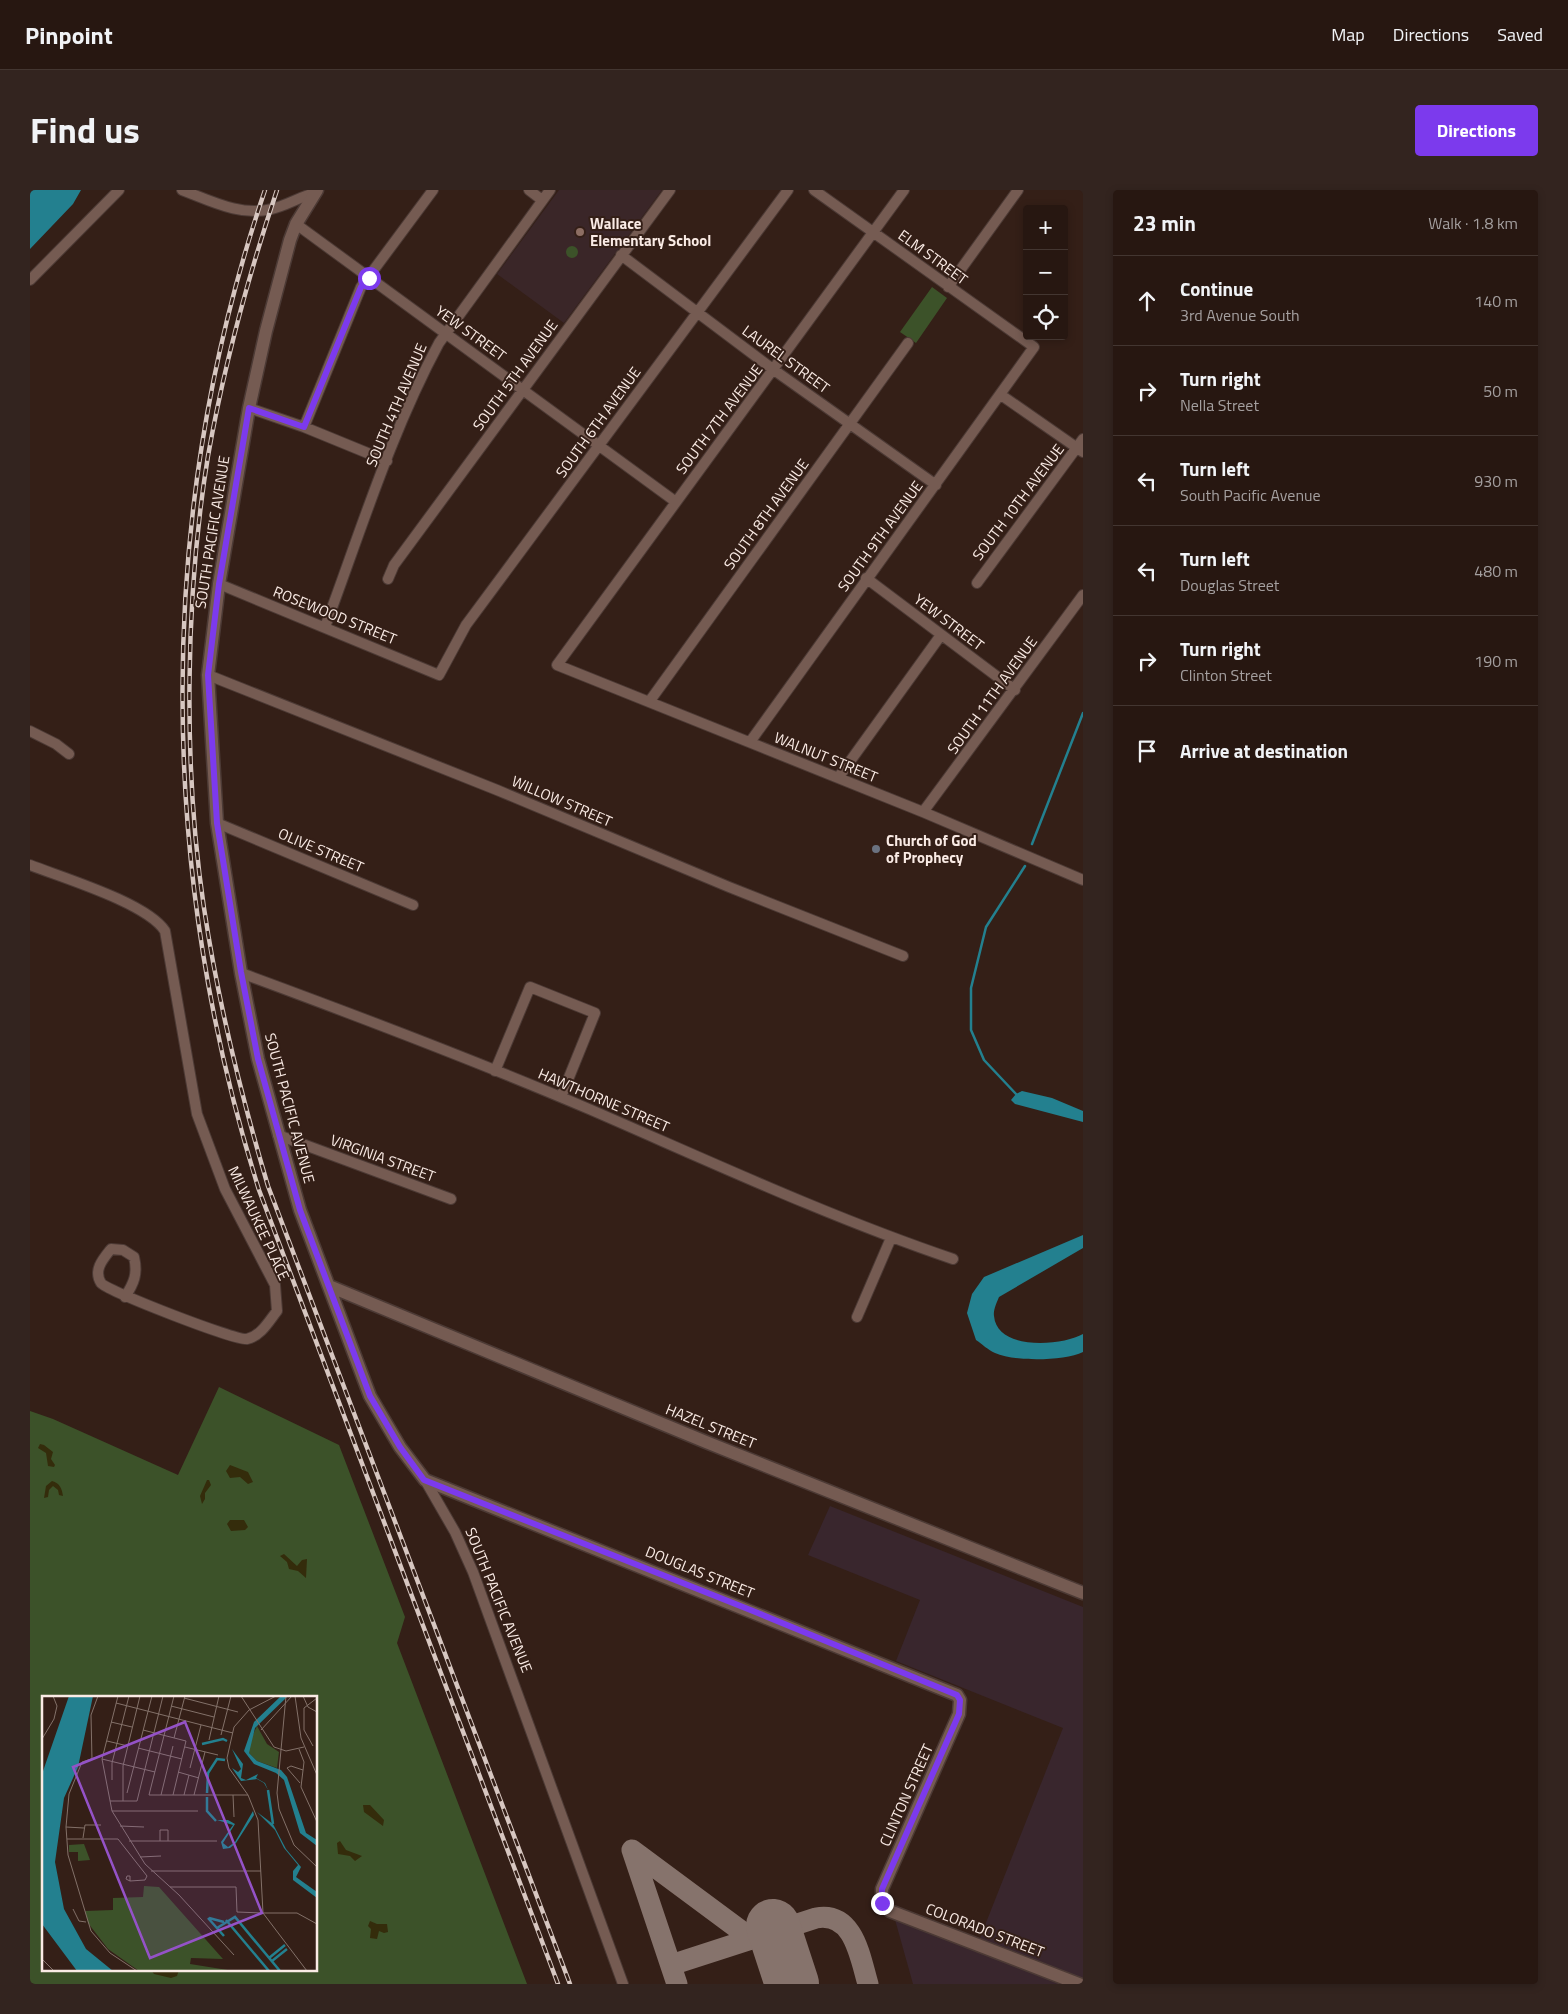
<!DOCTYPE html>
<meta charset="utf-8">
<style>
:root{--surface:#271711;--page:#33241f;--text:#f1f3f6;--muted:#a49f9f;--line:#433631;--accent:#7c3aed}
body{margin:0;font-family:"Titillium Web",sans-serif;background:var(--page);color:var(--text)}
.controls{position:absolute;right:15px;top:15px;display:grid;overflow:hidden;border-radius:5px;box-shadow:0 2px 8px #0003}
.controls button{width:45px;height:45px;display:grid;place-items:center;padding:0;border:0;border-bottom:1px solid var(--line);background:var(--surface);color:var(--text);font:25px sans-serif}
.stop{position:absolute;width:15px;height:15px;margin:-11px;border:4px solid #7c3aed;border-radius:50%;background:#fff}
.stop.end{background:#7c3aed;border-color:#fff;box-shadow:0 1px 5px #0008}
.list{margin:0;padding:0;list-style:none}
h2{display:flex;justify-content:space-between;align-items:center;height:65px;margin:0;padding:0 20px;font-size:21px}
h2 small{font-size:16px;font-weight:400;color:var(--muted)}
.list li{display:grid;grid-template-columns:32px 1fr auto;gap:15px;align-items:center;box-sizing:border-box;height:90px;padding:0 20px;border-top:1px solid var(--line)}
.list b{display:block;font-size:19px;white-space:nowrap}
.list p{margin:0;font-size:16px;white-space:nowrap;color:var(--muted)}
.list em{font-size:16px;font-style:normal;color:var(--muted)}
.icon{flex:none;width:28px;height:28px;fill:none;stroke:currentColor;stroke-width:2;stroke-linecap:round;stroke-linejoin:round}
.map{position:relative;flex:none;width:1053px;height:1794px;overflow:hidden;border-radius:5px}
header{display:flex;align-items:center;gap:30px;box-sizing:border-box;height:70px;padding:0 25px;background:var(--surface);border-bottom:1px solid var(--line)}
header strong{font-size:24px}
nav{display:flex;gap:28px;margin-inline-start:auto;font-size:18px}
.intro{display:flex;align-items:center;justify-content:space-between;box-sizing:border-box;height:120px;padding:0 30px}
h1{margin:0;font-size:35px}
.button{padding:12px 22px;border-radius:5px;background:var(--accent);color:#fff;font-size:18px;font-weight:700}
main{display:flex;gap:30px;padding:0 30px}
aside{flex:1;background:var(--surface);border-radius:5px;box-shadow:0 2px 8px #0003}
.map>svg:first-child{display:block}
.industrial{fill:#39262d}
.education{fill:#3a2628}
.green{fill:#3c5229;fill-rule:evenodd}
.sand{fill:#342c0b}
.water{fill:#23808f}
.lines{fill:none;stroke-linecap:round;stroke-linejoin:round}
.stream{stroke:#23808f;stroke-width:2.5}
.taxiway{stroke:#86736c;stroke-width:21}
.runway{stroke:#86736c;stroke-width:54}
.minor-casing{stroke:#4c3a35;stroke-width:12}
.tertiary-casing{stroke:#4c3a35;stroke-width:15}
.minor{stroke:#755b52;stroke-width:10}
.tertiary{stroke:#755b52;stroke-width:12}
.rail-casing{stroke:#d7c7c1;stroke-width:4.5}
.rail{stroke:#341f17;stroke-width:2.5;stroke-dasharray:8;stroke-linecap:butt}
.route{stroke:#7c3aed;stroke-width:6}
.education-dot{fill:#8d6e63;stroke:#341f17;stroke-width:2}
.worship-dot{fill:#6b7280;stroke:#341f17;stroke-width:2}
.labels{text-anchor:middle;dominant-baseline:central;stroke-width:4;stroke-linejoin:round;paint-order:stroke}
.poi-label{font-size:15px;font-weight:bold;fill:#faebe5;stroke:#341f17;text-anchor:start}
.street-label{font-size:15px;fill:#faebe5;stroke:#341f17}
.inset-river{fill:none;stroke:#23808f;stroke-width:2.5}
.inset-road{fill:none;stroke:#837169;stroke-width:1}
.view{fill:#9452c7;fill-opacity:0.15;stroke:#9452c7;stroke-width:2.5}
.inset-edge{fill:none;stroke:#faebe5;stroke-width:2.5}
</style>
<header>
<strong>Pinpoint</strong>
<nav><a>Map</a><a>Directions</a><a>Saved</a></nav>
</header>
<div class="intro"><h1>Find us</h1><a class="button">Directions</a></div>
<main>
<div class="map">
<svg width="1053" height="1794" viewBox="0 0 1053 1794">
<rect width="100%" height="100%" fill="#341f17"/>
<!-- industrial -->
<path class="industrial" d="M800 1316 1053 1417V1794H883L864 1726 946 1758 1033 1538 866 1471 890 1410 778 1365Z"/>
<!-- education -->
<path class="education" d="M529 0H632L534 133 467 84Z"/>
<!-- green -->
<path class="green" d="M536 62a6 6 0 1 1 12 0a6 6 0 1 1-12 0Z
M902 97 917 108 886 153 870 142Z
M189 1197 309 1255 375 1427 367 1453 497 1794H0V1221L23 1229 148 1285ZM14 1508H286V1780H14Z"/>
<!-- sand -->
<path class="sand" d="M10 1254 14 1255 23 1262 21 1269 25 1275 24 1277 18 1276 16 1263 8 1258Z
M200 1275 218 1282 223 1292 218 1294 210 1287 200 1288 196 1281Z
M177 1290H179L181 1295 175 1303V1309L172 1314 170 1306Z
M22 1291C30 1293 32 1299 33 1306L29 1305 28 1300 23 1296 19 1300 18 1307 14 1308 16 1296Z
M200 1330H214L218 1337 215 1340 201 1341 197 1334Z
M254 1364 267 1376 272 1370 277 1369 276 1388 268 1381 259 1379 257 1372 250 1366Z
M333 1615H340L354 1630 353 1636 334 1622Z
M310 1651 316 1660 332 1666 325 1671 320 1666 308 1664 307 1653Z
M340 1731 347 1734H357L358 1742 354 1743 349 1741 347 1749 340 1748 341 1739 338 1736Z
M121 1780H149L147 1786 141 1788 124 1784Z"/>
<!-- water -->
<path class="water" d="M0 0H51L43 14 0 59Z
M992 901 1022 908 1053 921V932L985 914 981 910 986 904Z
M1053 1045V1058L969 1107C967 1112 963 1120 964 1126 967 1161 1032 1156 1053 1144V1162C1034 1171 985 1172 965 1163 958 1160 952 1154 946 1150L937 1123 942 1104 954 1087Z"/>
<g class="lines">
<!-- stream -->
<path class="stream" d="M1002 654 1053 523
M986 904 954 870 941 840V798L956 737 995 676"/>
<!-- taxiway -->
<path class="taxiway" d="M602 1660 722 1749
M602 1660 647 1794
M641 1775 786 1728C824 1721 830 1767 838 1794"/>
<!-- runway -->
<path class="runway" d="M743 1736 762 1794"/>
<defs>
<path id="minor" d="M152 0C179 10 211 27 241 19 256 16 269 7 285 3
M499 0 512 10
M874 0 527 475 893 622 1053 690
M266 34 646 312
M591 65 744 180 906 295
M0 90 89 0
M918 97 988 0
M971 205 1053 262
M219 218 274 237 357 271
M274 237 331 97 403 0
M836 388 985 500
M358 389 364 375 640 0
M947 393 1053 249
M189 394 409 485 436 435 758 0
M295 437C330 343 361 242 409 153L520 0
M178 485 467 600 699 697 873 766
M619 512 878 153
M0 541 26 554 39 564
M720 552 1004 157 784 0
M808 588 911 445
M893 622 1053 405
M187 633 383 715
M0 675C33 688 117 713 135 741L167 924 195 999 245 1095 247 1121C239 1131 231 1146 217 1149 206 1151 77 1101 71 1093 63 1080 73 1069 81 1059L93 1060 104 1067C108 1084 104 1093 95 1107
M211 783C328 826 444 870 559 919 679 971 799 1027 923 1069
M465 881 500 797 565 823 531 907
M248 945 421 1009
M827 1127 861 1048
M395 1290 425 1342 443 1382 593 1794"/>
<path id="tertiary" d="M287 0 266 34 260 50 236 141 219 218 189 394 178 485 187 633 211 783 228 869 270 1020 340 1206 370 1257 395 1290 927 1505 930 1510 929 1524 852 1699V1713L860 1721 1049 1794
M299 1096 676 1252 1053 1403"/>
</defs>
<!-- minor casing -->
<use href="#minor" class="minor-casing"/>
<!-- tertiary casing -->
<use href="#tertiary" class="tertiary-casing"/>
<!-- minor -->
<use href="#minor" class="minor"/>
<!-- tertiary -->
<use href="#tertiary" class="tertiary"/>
<defs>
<path id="rail" d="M235 0C125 323 127 676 229 1000L528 1794
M247 0C218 87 194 176 178 266 155 406 153 578 174 718 188 812 211 905 238 996L540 1794"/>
</defs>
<!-- rail casing -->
<use href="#rail" class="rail-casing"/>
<!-- rail -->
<use href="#rail" class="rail"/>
</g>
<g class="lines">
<!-- route -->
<path class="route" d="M339 88 331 97 274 237 219 218 189 394 178 485 187 633 211 782 228 869 270 1020 340 1206 370 1257 394 1290 723 1421 927 1505 930 1510 929 1524 852 1699V1713"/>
</g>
<!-- markers -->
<circle class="education-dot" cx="550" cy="42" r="5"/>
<circle class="worship-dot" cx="846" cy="659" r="5"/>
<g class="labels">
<!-- poi labels -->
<g class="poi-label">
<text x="560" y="33">Wallace<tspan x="560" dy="17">Elementary School</tspan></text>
<text x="856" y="650">Church of God<tspan x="856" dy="17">of Prophecy</tspan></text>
</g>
<!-- street labels -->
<g class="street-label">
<text transform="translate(903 67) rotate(36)">ELM STREET</text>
<text transform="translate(441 143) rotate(36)">YEW STREET</text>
<text transform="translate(756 169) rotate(36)">LAUREL STREET</text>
<text transform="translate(485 185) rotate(-54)">SOUTH 5TH AVENUE</text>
<text transform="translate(366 215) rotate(-67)">SOUTH 4TH AVENUE</text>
<text transform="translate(689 229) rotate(-53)">SOUTH 7TH AVENUE</text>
<text transform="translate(568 232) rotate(-54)">SOUTH 6TH AVENUE</text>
<text transform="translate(988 312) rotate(-53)">SOUTH 10TH AVENUE</text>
<text transform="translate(736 324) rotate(-54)">SOUTH 8TH AVENUE</text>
<text transform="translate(182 342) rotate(-81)">SOUTH PACIFIC AVENUE</text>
<text transform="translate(850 346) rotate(-54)">SOUTH 9TH AVENUE</text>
<text transform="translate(305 425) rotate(22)">ROSEWOOD STREET</text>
<text transform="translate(919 432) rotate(37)">YEW STREET</text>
<text transform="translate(962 505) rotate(-54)">SOUTH 11TH AVENUE</text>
<text transform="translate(796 567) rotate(22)">WALNUT STREET</text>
<text transform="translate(532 611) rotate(23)">WILLOW STREET</text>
<text transform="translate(291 660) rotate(23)">OLIVE STREET</text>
<text transform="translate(574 910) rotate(23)">HAWTHORNE STREET</text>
<text transform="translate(260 918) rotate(75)">SOUTH PACIFIC AVENUE</text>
<text transform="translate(353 968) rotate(20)">VIRGINIA STREET</text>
<text transform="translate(229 1033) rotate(65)">MILWAUKEE PLACE</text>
<text transform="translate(681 1236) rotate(22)">HAZEL STREET</text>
<text transform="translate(670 1382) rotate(22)">DOUGLAS STREET</text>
<text transform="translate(469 1410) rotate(68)">SOUTH PACIFIC AVENUE</text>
<text transform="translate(876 1605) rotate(-66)">CLINTON STREET</text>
<text transform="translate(955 1740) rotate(21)">COLORADO STREET</text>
</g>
</g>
<!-- overview -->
<g transform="translate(12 1506)">
<rect width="275" height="275" fill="#341f17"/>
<path d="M215 30 225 48 237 56 235 72 215 65 207 57V47ZM42 148 48 164 36 165V156H27V149ZM102 190 117 191 181 263 149 262 148 268 192 275H97L66 253 46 227 43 215 71 214V202L101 201Z" fill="#3c5229"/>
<path d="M27 0H51L36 71 22 102 13 166 22 213 44 253 71 275H35L0 228V78ZM239 0H246L213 32 207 57 215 65 239 74 245 81 264 137 275 144V150L258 137 242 84 234 77 212 68 202 55 212 26ZM190 53 201 68 199 82 204 84 216 78 214 82 223 87 226 94 222 87 215 83 199 85 190 72 196 76 199 73ZM211 115 212 119 194 147 188 152 181 153 179 146 191 129 175 124H186L193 128 181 147 186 151 193 146ZM215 116 231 128 244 153 259 171 254 181 275 196V202L251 184V175L256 169 242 152 233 134Z" fill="#23808f"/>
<path class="inset-river" d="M160 48 181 43 185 45M226 94 231 128M165 97 166 77 175 63 183 64M165 101V115L174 125M166 222 182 240M167 222 182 226M184 224 227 275M175 232 193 221 238 275M227 262 243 249M230 265 245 253"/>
<path class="inset-road" d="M76 0 60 63 70 115 103 168 137 199 192 259M132 0 107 99H206M199 0 232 51 244 55 262 51M244 0 235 97 237 113 252 149 275 171M253 0 259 42 275 79M261 0 266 11 275 16M142 2 196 16M74 7 191 37M129 10 172 21M207 14 234 0M207 14 192 31 185 62 187 72 206 99 216 124 221 217H255L275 228M69 26 90 31M101 34 144 45 131 99M219 34 250 0M179 39 189 0M132 42 143 0M0 43 12 23 15 10 11 0M167 44 177 0M65 45 86 50M271 50 262 34V12L275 2M143 51 176 59M96 52 140 63M257 53 262 66 259 91 275 126M61 59 40 66 27 98 24 131 26 159 49 235 68 257 95 275M60 63 113 76M50 64 49 19 56 0M148 72 159 29M136 76 157 82M70 84V67L87 0M258 87 245 72 249 70 261 74M85 97 110 0M119 99 131 50M142 99 147 79M152 99 163 56M191 99 192 121M68 105H95L121 0M81 105V70L98 0M70 115H156M78 130 102 131M24 131 42 132M41 142 43 129H59M25 143H76L105 180 103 184 88 185M87 145H175M118 145V134H126V145M98 161 119 160M109 175H219M85 180H88V185L84 183ZM128 191H194L195 216 221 217 265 275M31 213 37 225 44 226M0 263 12 275"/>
<path class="view" d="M143 26 220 217 108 262 31 71Z"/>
<rect width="275" height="275" class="inset-edge"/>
</g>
</svg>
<div class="controls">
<button>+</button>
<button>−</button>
<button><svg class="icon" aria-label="locate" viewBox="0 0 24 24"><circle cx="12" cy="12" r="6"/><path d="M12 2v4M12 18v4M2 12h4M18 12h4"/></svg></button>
</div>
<div class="stop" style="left:339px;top:88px"></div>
<div class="stop end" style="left:852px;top:1713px"></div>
</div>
<aside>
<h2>23 min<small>Walk · 1.8 km</small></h2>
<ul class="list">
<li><svg class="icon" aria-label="ahead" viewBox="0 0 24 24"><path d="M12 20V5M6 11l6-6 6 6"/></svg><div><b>Continue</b><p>3rd Avenue South</p></div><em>140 m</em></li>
<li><svg class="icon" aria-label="right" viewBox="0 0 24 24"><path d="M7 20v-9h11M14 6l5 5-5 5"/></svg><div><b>Turn right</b><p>Nella Street</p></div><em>50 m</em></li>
<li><svg class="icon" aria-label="left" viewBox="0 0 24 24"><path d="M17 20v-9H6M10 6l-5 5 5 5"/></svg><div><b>Turn left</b><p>South Pacific Avenue</p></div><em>930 m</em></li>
<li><svg class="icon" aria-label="left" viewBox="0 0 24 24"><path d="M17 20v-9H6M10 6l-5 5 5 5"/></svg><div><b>Turn left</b><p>Douglas Street</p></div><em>480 m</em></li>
<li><svg class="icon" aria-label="right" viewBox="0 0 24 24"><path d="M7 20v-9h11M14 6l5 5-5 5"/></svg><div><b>Turn right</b><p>Clinton Street</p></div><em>190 m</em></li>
<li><svg class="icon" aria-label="arrive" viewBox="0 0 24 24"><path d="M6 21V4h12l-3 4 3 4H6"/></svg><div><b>Arrive at destination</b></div></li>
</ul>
</aside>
</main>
